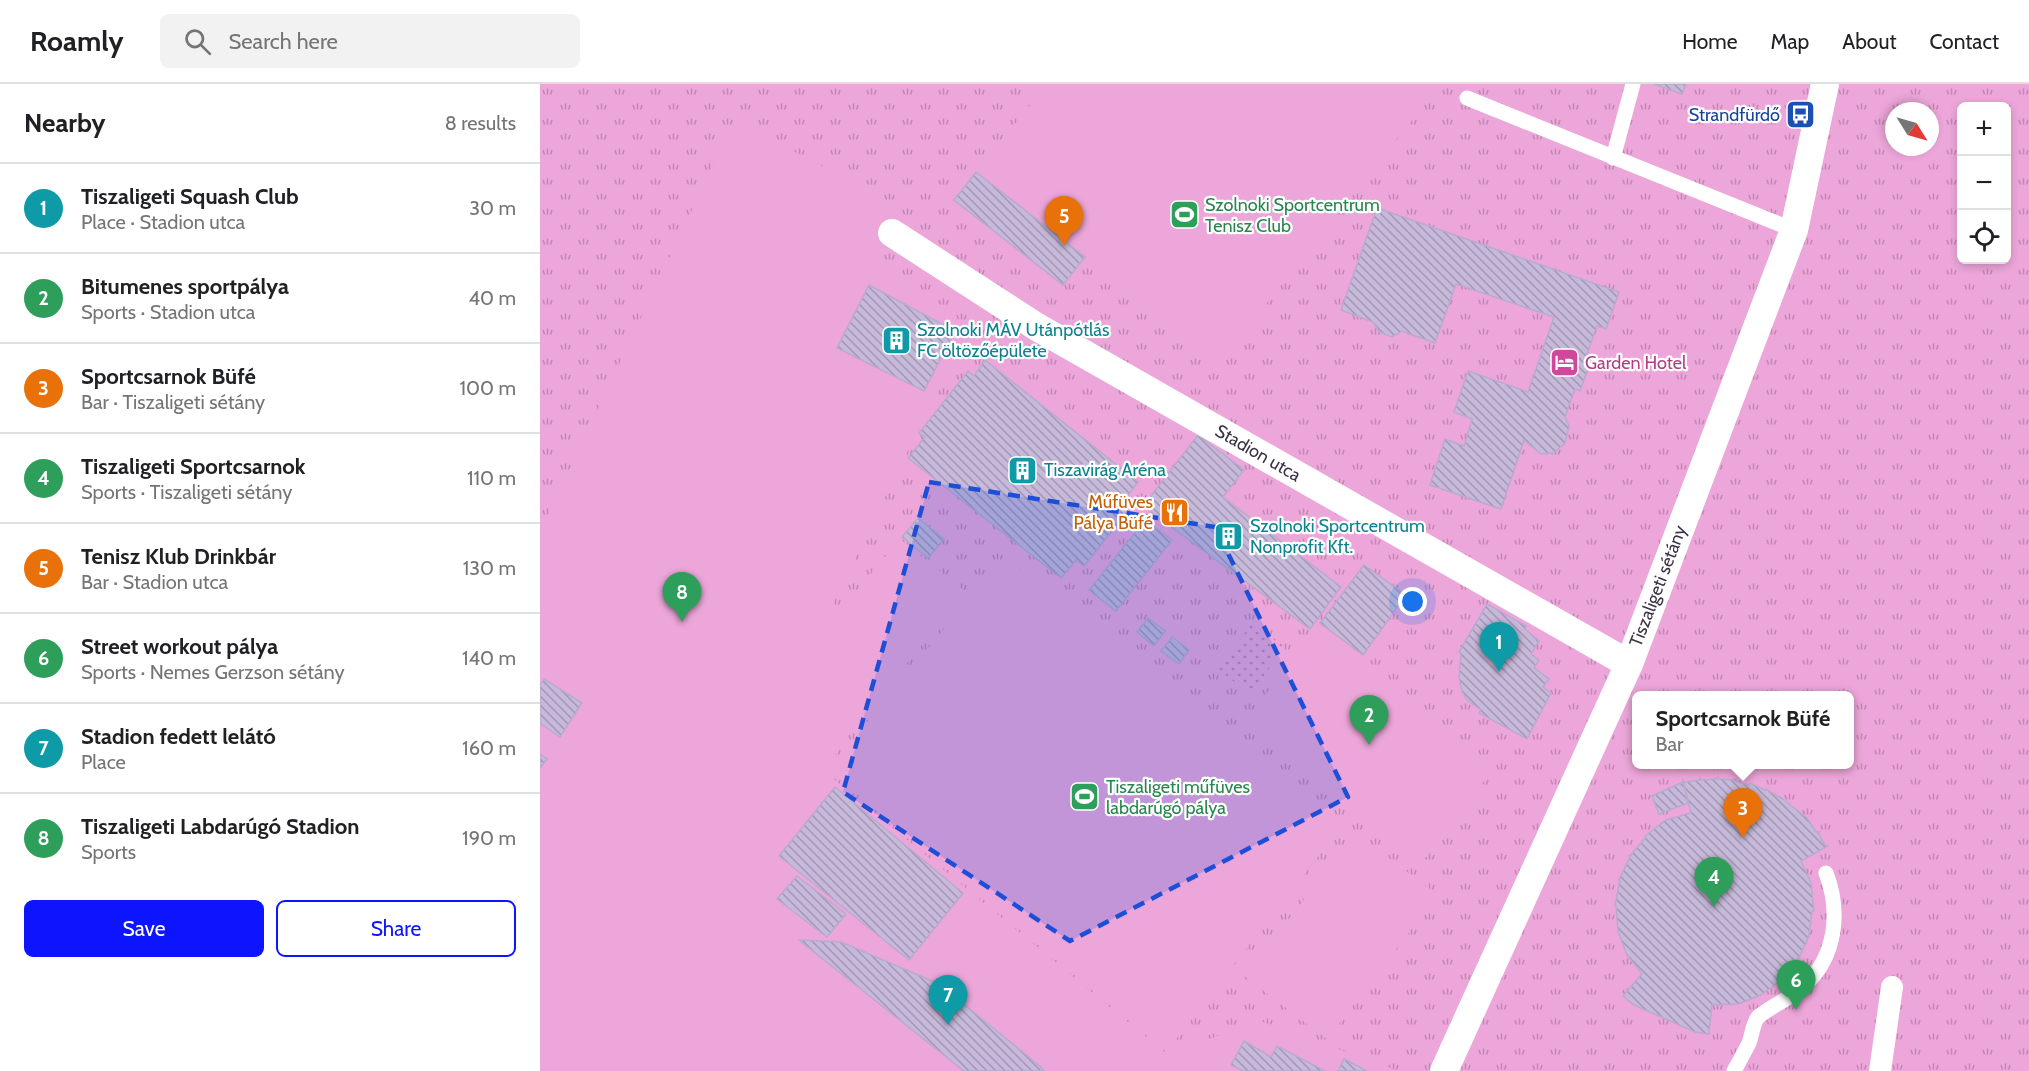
<!DOCTYPE html>
<meta charset="utf-8">
<style>
:root{--surface:#fff;--page:#f2f2f2;--text:#202124;--muted:#757577;--line:#e0e0e0;--accent:#0d15ff}
body{margin:0;font-family:Cabin,sans-serif;background:var(--page);color:var(--text)}
.controls{position:absolute;right:18px;top:18px;display:grid;overflow:hidden;border-radius:9px;box-shadow:0 3px 9px #0003}
.controls button{width:54px;height:54px;display:grid;place-items:center;padding:0;border:0;border-bottom:2px solid var(--line);background:var(--surface);color:var(--text);font:30px sans-serif}
.compass{position:absolute;left:1345px;top:18px;width:54px;height:54px;border-radius:50%;background:var(--surface);box-shadow:0 3px 9px #0003;rotate:127deg}
.you{position:absolute;left:873px;top:518px;width:21px;height:21px;margin:-15px;border:4px solid #fff;border-radius:50%;background:#1a73e8;box-shadow:0 0 0 9px #1a73e833}
.badge{display:grid;place-items:center;width:39px;height:39px;border-radius:50%;background:var(--accent);color:#fff;font-size:20px;font-weight:700}
.pin{position:absolute;translate:-50% -50px;filter:drop-shadow(0 2px 3px #0008)}
.pin::after{content:'';position:absolute;top:32px;width:21px;height:18px;background:inherit;clip-path:polygon(0 0,100% 0,50% 100%)}
.popup{position:absolute;left:1092px;top:607px;width:222px;height:78px;box-sizing:border-box;display:grid;place-content:center;border-radius:9px;background:var(--surface);filter:drop-shadow(0 2px 4px #0005);font-size:20px;white-space:nowrap;color:var(--muted)}
.popup b{font-size:22px;color:var(--text)}
.popup::after{content:'';position:absolute;left:50%;top:100%;margin-left:-12px;border:12px solid transparent;border-top-color:var(--surface)}
.list{margin:0;padding:0;list-style:none}
h2{display:flex;justify-content:space-between;align-items:center;height:78px;margin:0;padding:0 24px;font-size:26px}
h2 small{font-size:20px;font-weight:400;color:var(--muted)}
.list li{display:grid;grid-template-columns:39px 1fr auto;gap:18px;align-items:center;box-sizing:border-box;height:90px;padding:0 24px;border-top:2px solid var(--line)}
.list b{display:block;font-size:22px;white-space:nowrap}
.list p{margin:0;font-size:20px;white-space:nowrap;color:var(--muted)}
.list em{font-size:20px;font-style:normal;color:var(--muted)}
.actions{display:flex;gap:12px;padding:18px 24px}
.actions a{flex:1;padding:14px 0;border:2px solid var(--accent);border-radius:9px;text-align:center;font-size:21px;color:var(--accent)}
.actions .main{background:var(--accent);color:#fff}
.icon{flex:none;width:33px;height:33px;fill:none;stroke:currentColor;stroke-width:2;stroke-linecap:round;stroke-linejoin:round}
.map{position:relative;flex:none;width:1489px;height:987px;overflow:hidden}
header{display:flex;align-items:center;gap:36px;box-sizing:border-box;height:84px;padding:0 30px;background:var(--surface);border-bottom:2px solid var(--line)}
header strong{font-size:28px}
nav{display:flex;gap:33px;margin-inline-start:auto;font-size:21px}
.search{width:420px;height:54px;background:var(--page);display:flex;align-items:center;gap:15px;box-sizing:border-box;padding:0 21px;border-radius:9px;color:var(--muted);font-size:22px}
main{display:flex}
aside{flex:1;background:var(--surface)}
.map>svg:first-child{display:block}
.grass{fill:url(#grass-tufts);fill-rule:evenodd}
.garden{fill:url(#garden-dots)}
.pitch{fill:#eca6d9}
.building{fill:url(#building-back-hatch);stroke:#baa9d1;stroke-width:1.5}
.lines{fill:none;stroke-linecap:round;stroke-linejoin:round}
.service{stroke:#fff;stroke-width:15}
.pedestrian{stroke:#fff;stroke-width:22}
.minor{stroke:#fff;stroke-width:28}
.marked{fill:#1d4ed8;fill-opacity:0.2;stroke:#1d4ed8;stroke-width:4.5;stroke-dasharray:12 8;stroke-linejoin:round}
.labels{text-anchor:middle;dominant-baseline:central;stroke-width:4.5;stroke-linejoin:round;paint-order:stroke}
.transit-label{font-size:18px;fill:#164399;stroke:#fff;text-anchor:end}
.leisure-label{font-size:18px;fill:#27864d;stroke:#fff;text-anchor:start}
.culture-label{font-size:18px;fill:#0d838f;stroke:#fff;text-anchor:start}
.hotel-label{font-size:18px;fill:#b23c85;stroke:#fff;text-anchor:start}
.street-label{font-size:18px;fill:#3a3245;stroke:#fff}
.food-label{font-size:18px;fill:#c56008;stroke:#fff;text-anchor:end}
</style>
<header>
<strong>Roamly</strong>
<div class="search"><svg class="icon" aria-label="search" viewBox="0 0 24 24"><circle cx="10" cy="10" r="6"/><path d="M15 15l6 6"/></svg>Search here</div>
<nav><a>Home</a><a>Map</a><a>About</a><a>Contact</a></nav>
</header>
<main>
<aside>
<h2>Nearby<small>8 results</small></h2>
<ul class="list">
<li><span class="badge" style="background:#0f9aa8">1</span><div><b>Tiszaligeti Squash Club</b><p>Place · Stadion utca</p></div><em>30 m</em></li>
<li><span class="badge" style="background:#2e9e5b">2</span><div><b>Bitumenes sportpálya</b><p>Sports · Stadion utca</p></div><em>40 m</em></li>
<li><span class="badge" style="background:#e8710a">3</span><div><b>Sportcsarnok Büfé</b><p>Bar · Tiszaligeti sétány</p></div><em>100 m</em></li>
<li><span class="badge" style="background:#2e9e5b">4</span><div><b>Tiszaligeti Sportcsarnok</b><p>Sports · Tiszaligeti sétány</p></div><em>110 m</em></li>
<li><span class="badge" style="background:#e8710a">5</span><div><b>Tenisz Klub Drinkbár</b><p>Bar · Stadion utca</p></div><em>130 m</em></li>
<li><span class="badge" style="background:#2e9e5b">6</span><div><b>Street workout pálya</b><p>Sports · Nemes Gerzson sétány</p></div><em>140 m</em></li>
<li><span class="badge" style="background:#0f9aa8">7</span><div><b>Stadion fedett lelátó</b><p>Place</p></div><em>160 m</em></li>
<li><span class="badge" style="background:#2e9e5b">8</span><div><b>Tiszaligeti Labdarúgó Stadion</b><p>Sports</p></div><em>190 m</em></li>
</ul>
<div class="actions"><a class="main">Save</a><a>Share</a></div>
</aside>
<div class="map">
<svg width="1489" height="987" viewBox="0 0 1489 987">
<defs>
<pattern id="grass-tufts" width="24" height="20" patternUnits="userSpaceOnUse" patternTransform="scale(1.5)"><rect width="24" height="20" fill="#eca6d9"/><path d="M3 7l-1-3M5 7V3M7 7l1-3M15 17l-1-3M17 17v-4M19 17l1-3" fill="none" stroke="#c088b2"/></pattern>
<pattern id="garden-dots" width="8" height="8" patternUnits="userSpaceOnUse" patternTransform="scale(1.5)"><rect width="8" height="8" fill="#eca6d9"/><path d="M2 2h.1M6 6h.1" fill="none" stroke="#c088b2" stroke-width="1.8" stroke-linecap="round"/></pattern>
<pattern id="building-back-hatch" width="6" height="6" patternUnits="userSpaceOnUse" patternTransform="scale(1.5)"><rect width="6" height="6" fill="#c7b9d9"/><path d="M-1 5l2 2M0 0l6 6M5-1l2 2" fill="none" stroke="#a397b2"/></pattern>
</defs>
<rect width="100%" height="100%" fill="#ebe2f3"/>
<!-- grass -->
<path class="grass" d="M0 0H1489V987H0ZM1422 22H1466V176H1422ZM1354 27H1390V63H1354ZM1096 612H1310V680H1096Z"/>
<!-- garden -->
<path class="garden" d="M713 538 745 563 710 610 678 585Z"/>
<!-- pitch -->
<path class="pitch" d="M507 0H897L899 2 680 278 436 88Z
M194 37 343 113V193L432 243 360 382 274 559 360 455 426 508 316 640 285 615 314 643 284 687 628 971 718 936 859 987H0V447Z
M463 473 804 739 630 963 288 686Z
M773 548 954 684 885 774 705 638Z
M816 749 898 811 787 955 704 892Z"/>
<!-- building -->
<path class="building" d="M1114 0H1146L1142 10Z
M436 88 545 173 523 201 414 116Z
M837 124 1079 208 1066 245 1057 242 1047 270 1053 271 1040 307 1035 305 1025 333 1029 342 1025 359 1014 369 1001 370 984 356 961 425 890 401 905 355 924 362 932 335 914 328 928 287 988 308 1014 233 916 200 895 259 862 247 852 253 839 248 833 238 801 226Z
M329 201 415 247 384 307 297 264Z
M445 276 598 398 585 415 593 421 544 482 536 476 521 494 368 374 385 353 379 349 428 287 434 292Z
M658 351 704 386 683 413 801 503 770 545 603 422Z
M378 434 404 455 388 474 362 453Z
M605 436 632 456 576 527 549 506Z
M824 481 866 511 823 571 780 539Z
M947 520 986 542 985 545 999 557 991 570 999 576 994 584 1009 595 1003 603 1011 609 987 655 939 629 941 626 927 616 922 608 919 592 921 570 919 568Z
M608 534 625 547 614 562 597 548Z
M632 553 649 566 639 580 621 567Z
M4 595 42 619 20 653 0 639V601Z
M0 670 7 675 0 684Z
M1178 693V695L1195 696V697L1209 701 1210 699 1225 706 1226 705 1240 714V713L1267 734 1276 748H1279L1278 749 1285 761 1288 762 1261 777 1271 799 1274 827H1272L1269 852 1258 876 1257 875 1243 895 1221 911 1198 920 1172 921 1169 950 1155 948 1094 921 1083 912 1102 890 1087 871 1078 847 1076 822 1075 821 1080 796H1079L1090 773 1089 772 1091 771 1106 753 1105 752 1126 736 1151 729 1143 696 1145 698 1160 696V694L1162 696 1176 695Z
M1143 698 1148 719 1119 730 1112 712Z
M295 703 423 809 369 876 239 772Z
M257 792 306 830 287 853 237 815Z
M259 856 301 858 399 900 501 983 504 987H424Z
M704 957 731 973 737 962 785 987H703L691 981Z
M804 975 827 987H798Z"/>
<g class="lines">
<!-- service -->
<path class="service" d="M927 14 1254 146
M1073 74 1093 0
M1194 987C1199 978 1204 969 1209 959 1212 951 1213 939 1218 933 1232 921 1250 915 1264 902 1296 873 1301 828 1286 789"/>
<!-- pedestrian -->
<path class="pedestrian" d="M1340 987 1352 903"/>
<!-- minor -->
<path class="minor" d="M352 149 497 243 1089 580
M904 987 1089 580 1254 146 1285 0"/>
</g>
<!-- marked area -->
<path class="marked" d="M389 398 675 443 808 713 530 857 303 708Z"/>
<!-- icons -->
<defs>
<symbol id="bus-square" viewBox="-11 -11 22 22"><rect x="-9" y="-9" width="18" height="18" rx="4" fill="#1a4fb4" stroke="#fff"/><path d="M-5-6H5V4H4V6H2V4H-2V6H-4V4H-5ZM-3.5-4V0h7V-4ZM-3.5 1.2v1.5H-2V1.2ZM2 1.2v1.5H3.5V1.2Z" fill="#fff"/></symbol>
<symbol id="stadium-square" viewBox="-11 -11 22 22"><rect x="-9" y="-9" width="18" height="18" rx="4" fill="#2e9e5b" stroke="#fff"/><path d="M0-5a6.5 5 0 1 0 0 10a6.5 5 0 1 0 0-10ZM-3.5-1.8h7v3.6h-7Z" fill="#fff"/></symbol>
<symbol id="building-square" viewBox="-11 -11 22 22"><rect x="-9" y="-9" width="18" height="18" rx="4" fill="#0f9aa8" stroke="#fff"/><path d="M-4-6H4V6H1V3H-1V6H-4ZM-2.5-4.3h1.7v1.8h-1.7ZM.8-4.3h1.7v1.8H.8ZM-2.5-1h1.7V.8h-1.7ZM.8-1h1.7V.8H.8Z" fill="#fff"/></symbol>
<symbol id="hotel-square" viewBox="-11 -11 22 22"><rect x="-9" y="-9" width="18" height="18" rx="4" fill="#d1479c" stroke="#fff"/><path d="M-6-4.5h1.5V1H6V5H4.5V3h-9V5H-6ZM-4 0a1.8 1.8 0 1 1 3.6 0ZM.5 0V-2.5h3Q6-2.5 6 0Z" fill="#fff"/></symbol>
<symbol id="restaurant-square" viewBox="-11 -11 22 22"><rect x="-9" y="-9" width="18" height="18" rx="4" fill="#e8710a" stroke="#fff"/><path d="M-5-6h1v4h1v-4h1v4h1v-4h1v5L-1.5 .5V6h-2V.5L-5-1ZM5-6V6H3V1.5H1.5Q1.5-4 5-6Z" fill="#fff"/></symbol>
</defs>
<g fill-rule="evenodd">
<use href="#bus-square" x="1244" y="14" width="33" height="33"/>
<use href="#stadium-square" x="628" y="114" width="33" height="33"/>
<use href="#building-square" x="340" y="240" width="33" height="33"/>
<use href="#hotel-square" x="1008" y="262" width="33" height="33"/>
<use href="#building-square" x="466" y="370" width="33" height="33"/>
<use href="#restaurant-square" x="618" y="412" width="33" height="33"/>
<use href="#building-square" x="672" y="436" width="33" height="33"/>
<use href="#stadium-square" x="528" y="696" width="33" height="33"/>
</g>
<g class="labels">
<!-- transit labels -->
<g class="transit-label">
<text x="1240" y="31">Strandfürdő</text>
</g>
<!-- leisure labels -->
<g class="leisure-label">
<text x="665" y="121">Szolnoki Sportcentrum<tspan x="665" dy="21">Tenisz Club</tspan></text>
<text x="566" y="703">Tiszaligeti műfüves<tspan x="566" dy="21">labdarúgó pálya</tspan></text>
</g>
<!-- culture labels -->
<g class="culture-label">
<text x="377" y="246">Szolnoki MÁV Utánpótlás<tspan x="377" dy="21">FC öltözőépülete</tspan></text>
<text x="504" y="386">Tiszavirág Aréna</text>
<text x="710" y="442">Szolnoki Sportcentrum<tspan x="710" dy="21">Nonprofit Kft.</tspan></text>
</g>
<!-- hotel labels -->
<g class="hotel-label">
<text x="1045" y="279">Garden Hotel</text>
</g>
<!-- street labels -->
<g class="street-label">
<text transform="translate(718 369) rotate(30)">Stadion utca</text>
<text transform="translate(1118 502) rotate(-69)">Tiszaligeti sétány</text>
</g>
<!-- food labels -->
<g class="food-label">
<text x="613" y="418">Műfüves<tspan x="613" dy="21">Pálya Büfé</tspan></text>
</g>
</g>
</svg>
<div class="controls">
<button>+</button>
<button>−</button>
<button><svg class="icon" aria-label="locate" viewBox="0 0 24 24"><circle cx="12" cy="12" r="6"/><path d="M12 2v4M12 18v4M2 12h4M18 12h4"/></svg></button>
</div>
<svg class="compass" viewBox="-18 -18 36 36"><path d="M0-13l5 13h-10z" fill="#e53935"/><path d="M0 13l5-13h-10z" fill="#757577"/></svg>
<div class="you"></div>
<div class="pin badge" style="left:959px;top:588px;background:#0f9aa8">1</div>
<div class="pin badge" style="left:829px;top:661px;background:#2e9e5b">2</div>
<div class="pin badge" style="left:1203px;top:754px;background:#e8710a">3</div>
<div class="popup"><b>Sportcsarnok Büfé</b>Bar</div>
<div class="pin badge" style="left:1174px;top:823px;background:#2e9e5b">4</div>
<div class="pin badge" style="left:524px;top:162px;background:#e8710a">5</div>
<div class="pin badge" style="left:1256px;top:926px;background:#2e9e5b">6</div>
<div class="pin badge" style="left:408px;top:941px;background:#0f9aa8">7</div>
<div class="pin badge" style="left:142px;top:538px;background:#2e9e5b">8</div>
</div>
</main>
